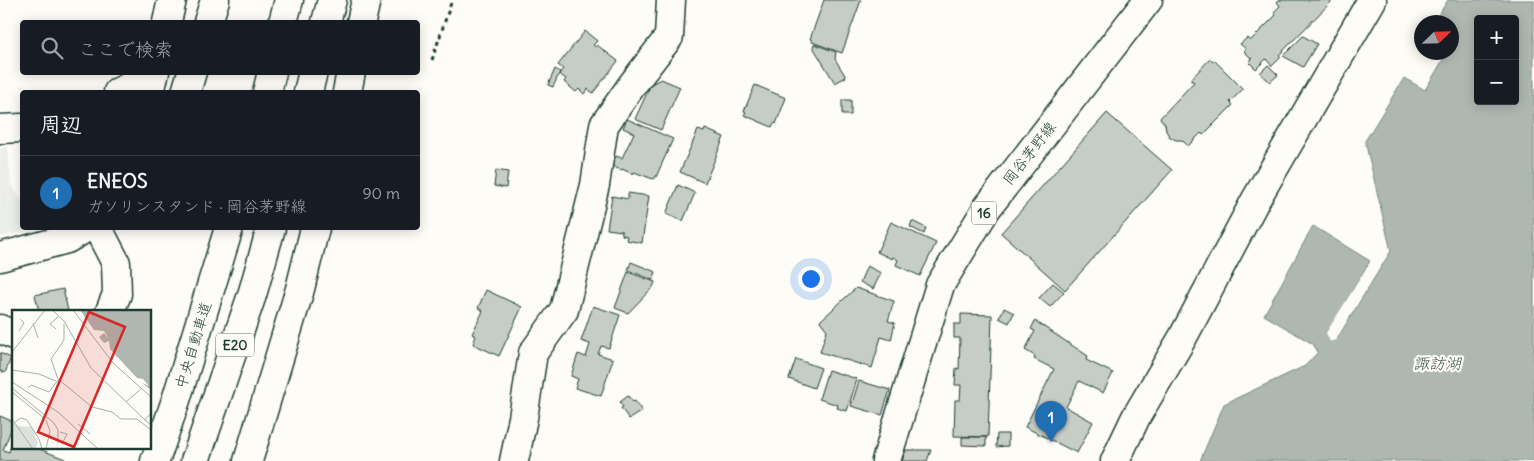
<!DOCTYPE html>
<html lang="ja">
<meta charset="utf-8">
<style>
:root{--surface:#171b24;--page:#242831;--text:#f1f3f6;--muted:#9ea1a6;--line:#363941;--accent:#1f6fb2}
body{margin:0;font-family:Delius,"Klee One",sans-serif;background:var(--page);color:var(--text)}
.controls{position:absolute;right:15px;top:15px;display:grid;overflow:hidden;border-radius:5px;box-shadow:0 2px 12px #0003}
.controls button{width:45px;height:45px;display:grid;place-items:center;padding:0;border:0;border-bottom:1px solid var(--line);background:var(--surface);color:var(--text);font:25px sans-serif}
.compass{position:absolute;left:1414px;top:15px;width:45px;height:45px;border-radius:50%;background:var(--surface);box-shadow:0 2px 12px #0003;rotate:67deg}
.you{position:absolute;left:810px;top:278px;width:18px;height:18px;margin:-12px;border:4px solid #fff;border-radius:50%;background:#1a73e8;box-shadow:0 0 0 8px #1a73e833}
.badge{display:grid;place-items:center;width:32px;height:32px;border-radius:50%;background:var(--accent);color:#fff;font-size:16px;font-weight:700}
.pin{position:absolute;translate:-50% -41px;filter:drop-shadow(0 1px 2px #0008)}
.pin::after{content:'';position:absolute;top:26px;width:18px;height:15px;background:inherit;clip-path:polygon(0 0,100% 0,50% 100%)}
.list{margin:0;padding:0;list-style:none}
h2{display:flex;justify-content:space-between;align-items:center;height:65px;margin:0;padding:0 20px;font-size:21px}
h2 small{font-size:16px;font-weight:400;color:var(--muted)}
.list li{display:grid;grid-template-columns:32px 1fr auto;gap:15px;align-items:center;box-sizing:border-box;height:75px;padding:0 20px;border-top:1px solid var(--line)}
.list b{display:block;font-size:19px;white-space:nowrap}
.list p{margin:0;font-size:16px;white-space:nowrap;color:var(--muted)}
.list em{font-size:16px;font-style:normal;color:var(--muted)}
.icon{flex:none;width:28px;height:28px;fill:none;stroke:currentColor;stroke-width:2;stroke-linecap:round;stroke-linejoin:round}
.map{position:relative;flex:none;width:1534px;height:461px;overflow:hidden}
.search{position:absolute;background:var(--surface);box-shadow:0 2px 12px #0003;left:20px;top:20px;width:400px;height:55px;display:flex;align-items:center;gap:12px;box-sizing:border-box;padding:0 18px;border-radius:5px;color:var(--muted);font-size:19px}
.panel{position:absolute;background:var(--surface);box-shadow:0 2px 12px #0003;left:20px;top:90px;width:400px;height:140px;border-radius:5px}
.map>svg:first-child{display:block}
.built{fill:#eceee9}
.water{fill:#aeb8b1;stroke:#75877f;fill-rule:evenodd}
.pier{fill:#fdfcf7}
.building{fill:#c6cdc7;stroke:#1f3d34}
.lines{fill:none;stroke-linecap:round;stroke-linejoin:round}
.minor-casing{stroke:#1f3d34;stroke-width:31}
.major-casing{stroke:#1f3d34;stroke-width:31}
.highway-casing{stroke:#1f3d34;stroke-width:31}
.path{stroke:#1f3d34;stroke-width:3;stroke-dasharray:4 4;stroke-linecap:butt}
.minor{stroke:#fdfcf7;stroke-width:28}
.major{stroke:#fdfcf7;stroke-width:28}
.highway{stroke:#fdfcf7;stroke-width:28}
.labels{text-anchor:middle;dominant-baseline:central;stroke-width:4.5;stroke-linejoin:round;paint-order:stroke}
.shield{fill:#fdfcf7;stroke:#62766e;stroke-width:1}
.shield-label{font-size:14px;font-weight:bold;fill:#1f3d34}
.street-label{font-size:15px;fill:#1f3d34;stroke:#fdfcf7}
.water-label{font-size:16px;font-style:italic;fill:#435c53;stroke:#fdfcf7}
.inset-road{fill:none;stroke:#a4b0a9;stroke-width:1}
.view{fill:#d62828;fill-opacity:0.15;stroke:#d62828;stroke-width:2.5}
.inset-edge{fill:none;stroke:#1f3d34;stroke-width:2.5}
</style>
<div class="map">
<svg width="1534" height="461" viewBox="0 0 1534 461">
<rect width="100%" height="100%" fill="#fdfcf7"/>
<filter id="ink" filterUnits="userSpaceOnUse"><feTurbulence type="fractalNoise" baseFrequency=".02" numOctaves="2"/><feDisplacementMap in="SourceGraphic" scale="10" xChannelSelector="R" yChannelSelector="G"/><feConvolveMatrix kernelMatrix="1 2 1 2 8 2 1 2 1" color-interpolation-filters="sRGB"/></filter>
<g filter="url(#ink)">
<!-- built -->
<path class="built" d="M8 147 11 185 22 201V228H41L0 237V149Z"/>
<!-- water -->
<path class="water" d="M1448 0H1534V461H1200L1224 404 1305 366 1318 352 1313 344 1264 315 1313 226 1370 261 1327 333 1330 342 1336 340 1391 251 1365 141 1404 78 1425 90 1447 53 1452 52V45L1456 38 1452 35V22H1434ZM1478 19H1515V101H1478Z"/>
<!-- pier -->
<path class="pier" d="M1372 259V262L1329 333 1331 339 1335 338 1366 287 1336 340 1330 342 1326 333Z"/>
<!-- building -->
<path class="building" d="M824 0H861L842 53 812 42V40L810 39Z
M1279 0H1333L1279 55 1281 57 1272 66 1266 59 1256 69 1249 62 1252 59 1244 51 1246 49 1240 44 1247 38 1250 41 1276 15 1274 12 1280 6 1277 2Z
M585 31 597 41 593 45 596 47 597 45 618 61 593 93 588 89 584 94 579 89 576 92 564 82 566 79 559 74 563 69 558 65Z
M1303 36 1317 44 1303 67 1283 56Z
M814 44 836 52 835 59 846 77 835 83 813 47Z
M1210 59 1213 62 1214 60 1243 89 1230 102 1233 105 1203 135 1201 133 1188 146 1182 140H1176L1170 137 1166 131 1165 124 1160 118 1194 82 1190 80Z
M1268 65 1278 75 1270 82 1260 73Z
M555 69 560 72 553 87 548 85Z
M661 79 680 87 661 130 635 119 651 84Z
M755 85 786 98 776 124 774 123 772 127 744 115 746 112 744 111Z
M842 100H851V115H842Z
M1107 113 1172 170 1065 290 1001 233Z
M627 119 673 139 656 177 653 179 634 172 633 174 622 169 621 170 612 166 616 156 622 158 634 133 623 128Z
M705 129 724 137 705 183 680 172 698 130 704 132Z
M496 170 508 172 506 188 494 186Z
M678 185 695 193 683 221 666 214Z
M628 193 649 196 642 243 626 240 627 236 622 235V231L607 229 612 196 628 199Z
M912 221 926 228 924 234 910 227Z
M891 222 936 243 920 276 896 265 898 260 893 257 892 259 877 252Z
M631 262 656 272 653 280 628 270Z
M867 266 881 273 873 289 860 282Z
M628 272 655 282 653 287 628 313 615 308Z
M1053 283 1064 292 1050 307 1039 298Z
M856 288 894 301 888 321 895 323 891 340 881 337 872 368 820 352 827 330 820 321Z
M63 289 68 311H39L35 295Z
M486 290 522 307 499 356 473 344 476 336 472 334 483 311 478 308Z
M593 306 620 315 609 348 601 346 598 354 613 359 601 396 575 388 578 379 571 376 578 354 586 357 590 344 581 341Z
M1004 308 1014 313 1009 323 999 318Z
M961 314 992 315 988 437 954 436 955 400H960L961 385H955L956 368 959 369 960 338H954V324H961Z
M1035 321 1088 356 1086 360 1113 373 1103 393 1079 381 1066 407 1093 422 1077 453 1025 427 1054 369 1034 359 1035 356 1025 350 1035 331 1031 329Z
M0 353 11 358 5 373 0 371Z
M796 359 821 368 814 388 789 379Z
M828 370 857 379 847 411 837 408 838 405 819 399Z
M859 381 890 390 882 415 851 406Z
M628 396 633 402 635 401 642 411 629 419 621 408 623 407 620 402Z
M0 416 14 422 3 450 9 452 13 439 14 447H34L65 459V461H0Z
M997 434H1008V446L996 447Z
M962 437H986V446L962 445Z
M906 450H931L927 461H902Z"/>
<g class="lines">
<defs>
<path id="minor" d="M167 22 172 0
M118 92 129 87 139 72
M150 92 155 72
M0 129 22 128
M103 238 116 263 117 294 110 311
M0 329 14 335
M514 461 523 418 533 353 564 310 595 185 604 125 632 85 669 37 671 0"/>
<path id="major" d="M886 461 940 285 987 208 1148 0
M1115 461 1136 417 1183 337 1255 201 1372 0"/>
<path id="highway" d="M208 22 215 0
M283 22 289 0
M326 22 332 0
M361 22 366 0
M186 92 192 72
M267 92 272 72
M308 92 313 72
M347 92 351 72
M0 257 67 239 86 228
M155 461 176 400 229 228
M195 461 252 295 271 228
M248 461 300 289 315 228"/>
</defs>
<!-- minor casing -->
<use href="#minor" class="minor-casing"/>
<!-- major casing -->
<use href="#major" class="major-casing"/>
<!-- highway casing -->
<use href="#highway" class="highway-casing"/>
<!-- path -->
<path class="path" d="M432 60 452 0"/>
<!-- minor -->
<use href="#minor" class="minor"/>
<!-- major -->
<use href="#major" class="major"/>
<!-- highway -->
<use href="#highway" class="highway"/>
</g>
</g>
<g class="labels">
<!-- shield labels -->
<g class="shield">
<rect x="971.5" y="201.5" width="25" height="23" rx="4"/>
<rect x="216" y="333.5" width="38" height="23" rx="4"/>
</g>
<g class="shield-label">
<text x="984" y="213">16</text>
<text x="235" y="345">E20</text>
</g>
<!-- street labels -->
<g class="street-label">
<text transform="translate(1029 153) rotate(-52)">岡谷茅野線</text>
<text transform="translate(193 345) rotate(-73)">中央自動車道</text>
</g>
<!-- water labels -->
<g class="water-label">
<text x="1437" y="363">諏訪湖</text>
</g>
</g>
<!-- overview -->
<g transform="translate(12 310)">
<rect width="139" height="139" fill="#fdfcf7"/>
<path d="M0 111 6 116 20 117 26 133 23 139H0Z" fill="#dde0db"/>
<path d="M68 0H139V80L130 73 137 76 131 69 125 68 98 39 97 31 92 33 87 27 92 23 97 29 92 21 82 20Z" fill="#aeb8b1"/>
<path class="inset-road" d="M40 0 52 11 79 58 133 110M61 0 101 53 139 87M21 13 26 28M52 14V30L39 49 46 69 80 97 100 102 109 109H125L139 120M44 19 38 14 46 7M7 21 12 13 8 9M0 42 33 0M0 60 27 64 44 71M0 72 46 102 86 139M0 78 42 113 46 120V133M16 78 19 75 37 82 46 70M0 82 32 108M114 92 129 79M139 103 133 110 139 115M0 109 21 139M3 112 9 108 15 110 27 129 30 139M66 114 78 124M48 122 55 124 50 134M34 139 38 121 34 110"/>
<path class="view" d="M77 2 113 17 62 137 26 122Z"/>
<rect width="139" height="139" class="inset-edge"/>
</g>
</svg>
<div class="controls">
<button>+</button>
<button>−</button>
</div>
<svg class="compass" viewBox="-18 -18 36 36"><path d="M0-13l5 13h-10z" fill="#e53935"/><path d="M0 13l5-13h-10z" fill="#9ea1a6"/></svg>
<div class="you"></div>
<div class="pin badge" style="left:1051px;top:442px">1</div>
<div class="search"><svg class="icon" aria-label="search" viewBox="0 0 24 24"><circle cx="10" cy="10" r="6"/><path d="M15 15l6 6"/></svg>ここで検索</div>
<section class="panel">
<h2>周辺<small></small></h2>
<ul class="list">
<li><span class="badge">1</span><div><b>ENEOS</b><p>ガソリンスタンド · 岡谷茅野線</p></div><em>90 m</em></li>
</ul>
</section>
</div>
